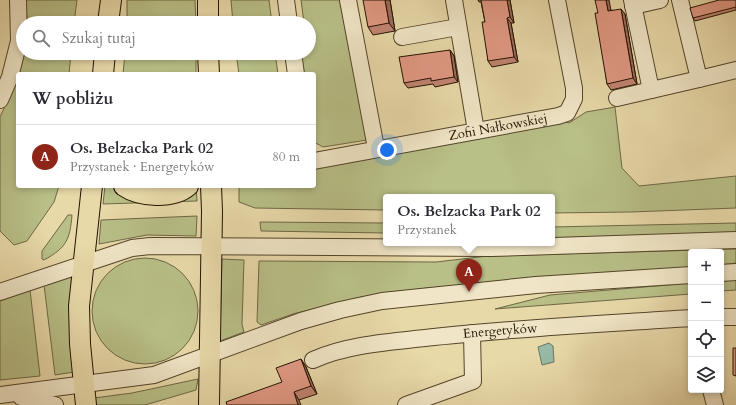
<!DOCTYPE html>
<html lang="pl">
<meta charset="utf-8">
<style>
:root{--surface:#fff;--page:#f2f2f3;--text:#2b2b33;--muted:#7c7c81;--line:#e1e1e2;--accent:#8f2418}
body{margin:0;font-family:Cardo,serif;background:var(--page);color:var(--text)}
.controls{position:absolute;right:12px;bottom:12px;display:grid;overflow:hidden;border-radius:4px;box-shadow:0 2px 6px #0003}
.controls button{width:36px;height:36px;display:grid;place-items:center;padding:0;border:0;border-bottom:1px solid var(--line);background:var(--surface);color:var(--text);font:20px sans-serif}
.you{position:absolute;left:387px;top:150px;width:14px;height:14px;margin:-10px;border:3px solid #fff;border-radius:50%;background:#1a73e8;box-shadow:0 0 0 6px #1a73e833}
.badge{display:grid;place-items:center;width:26px;height:26px;border-radius:50%;background:var(--accent);color:#fff;font-size:13px;font-weight:700}
.pin{position:absolute;translate:-50% -33px;filter:drop-shadow(0 1px 2px #0008)}
.pin::after{content:'';position:absolute;top:21px;width:14px;height:12px;background:inherit;clip-path:polygon(0 0,100% 0,50% 100%)}
.popup{position:absolute;left:383px;top:194px;width:172px;height:52px;box-sizing:border-box;display:grid;place-content:center;border-radius:4px;background:var(--surface);filter:drop-shadow(0 1px 3px #0005);font-size:13px;white-space:nowrap;color:var(--muted)}
.popup b{font-size:15px;color:var(--text)}
.popup::after{content:'';position:absolute;left:50%;top:100%;margin-left:-8px;border:8px solid transparent;border-top-color:var(--surface)}
.list{margin:0;padding:0;list-style:none}
h2{display:flex;justify-content:space-between;align-items:center;height:52px;margin:0;padding:0 16px;font-size:17px}
h2 small{font-size:13px;font-weight:400;color:var(--muted)}
.list li{display:grid;grid-template-columns:26px 1fr auto;gap:12px;align-items:center;box-sizing:border-box;height:64px;padding:0 16px;border-top:1px solid var(--line)}
.list b{display:block;font-size:15px;white-space:nowrap}
.list p{margin:0;font-size:13px;white-space:nowrap;color:var(--muted)}
.list em{font-size:13px;font-style:normal;color:var(--muted)}
.icon{flex:none;width:22px;height:22px;fill:none;stroke:currentColor;stroke-width:2;stroke-linecap:round;stroke-linejoin:round}
.map{position:relative;flex:none;width:736px;height:405px;overflow:hidden}
.search{position:absolute;background:var(--surface);box-shadow:0 2px 6px #0003;left:16px;top:16px;width:300px;height:44px;display:flex;align-items:center;gap:10px;box-sizing:border-box;padding:0 14px;border-radius:22px;color:var(--muted);font-size:15px}
.panel{position:absolute;background:var(--surface);box-shadow:0 2px 6px #0003;left:16px;top:72px;width:300px;height:116px;border-radius:4px}
.map>svg:first-child{display:block}
.green{fill:#b8bf87;stroke:#6e6844}
.water{fill:#98baa6;stroke:#697764}
.lines{fill:none;stroke-linecap:round;stroke-linejoin:round}
.minor-casing{stroke:#54442a;stroke-width:18}
.major-casing{stroke:#231200;stroke-width:22}
.minor{stroke:#f0e6c7;stroke-width:16}
.major{stroke:#e8d9a9;stroke-width:20}
.wall{fill:#c28472;stroke:#231200}
.shaded-wall{fill:#9e6b5c;stroke:#231200}
.building{fill:#e19984;stroke:#231200}
.labels{text-anchor:middle;dominant-baseline:central;stroke-width:4;stroke-linejoin:round;paint-order:stroke}
.street-label{font-size:13px;fill:#231200;stroke:#f0e6c7}
</style>
<div class="map">
<svg width="736" height="405" viewBox="0 0 736 405">
<rect width="100%" height="100%" fill="#e8d9a9"/>
<filter id="stains"><feTurbulence type="fractalNoise" baseFrequency=".005" numOctaves="4"/><feColorMatrix values="0 0 0 0 .2 0 0 0 0 .09 0 0 0 0 .02 0 0 0 .5 -.17"/></filter>
<radialGradient id="worn" r=".72"><stop offset=".6" stop-color="#630" stop-opacity="0"/><stop offset="1" stop-color="#630" stop-opacity=".3"/></radialGradient>
<!-- green -->
<path class="green" d="M26 0H77L74 23H27Z
M127 0H195L196 23H127Z
M231 0H269L272 23H233Z
M301 0H345L367 140 323 147 314 142V74H301L298 53H309V23H304Z
M24 53H71L69 74H18V186H59L54 202 27 241 14 245 0 231V117L11 93Z
M125 53H196V74H123Z
M236 53H275L278 74H239Z
M615 107 622 168 639 186 736 176V208L631 212 552 213V197H386V210L255 208 239 202V186H314V165L563 121 569 123 586 112Z
M105 186H196L197 201 103 204Z
M68 215H72C70 240 66 248 44 260L42 259V251Z
M197 216 196 236 147 235 99 244 101 220Z
M260 222 386 223V233L261 231Z
M736 223V233L552 238V227Z
M736 249V263L721 265V252H691V267L427 288 361 297 293 314 261 325 257 322 259 261 436 262 488 256Z
M92 311a53 53 0 1 1 106 0a53 53 0 1 1-106 0Z
M222 259 244 260 242 324 244 332 220 341Z
M72 275 71 310 74 372 55 375 44 285Z
M736 280V290L721 291V281Z
M691 283V294L495 309 550 295Z
M30 290 40 376 0 380V301Z
M198 379 196 390 145 405H94V398L132 393Z"/>
<!-- water -->
<path class="water" d="M549 343 553 346 554 362 542 365 538 347Z"/>
<g class="lines">
<defs>
<g id="minor">
<path d="M286 0 289 23"/>
<path d="M348 0 376 148"/>
<path d="M454 0 476 131"/>
<path d="M632 0 651 90"/>
<path d="M680 0 699 79 736 70"/>
<path d="M633 6 660 0"/>
<path d="M402 37 458 27"/>
<path d="M293 53 296 74"/>
<path d="M617 98 699 79"/>
<path d="M0 100 10 77 19 41 18 0"/>
<path id="s1" d="M314 161 558 116 567 113 574 99V88L557 0"/>
<path d="M721 273 736 272"/>
<path d="M0 292 132 248 150 246 491 248 736 240"/>
<path d="M721 317H736"/>
<path id="s2" d="M313 360C346 345 388 342 425 338 513 328 602 324 691 318"/>
<path d="M711 390 715 405"/>
<path d="M0 395 154 375 301 321 340 310 382 301 536 285 691 275"/>
<path d="M21 397 55 405"/>
<path d="M406 405 473 381 472 333"/>
</g>
<path id="major" d="M208 0V23
M108 23 111 0
M208 53 209 74
M103 74 105 53
M124 186C140 197 173 199 188 186
M86 405 80 344 79 306 92 186
M209 405 212 211 211 186"/>
</defs>
<!-- minor casing -->
<use href="#minor" class="minor-casing"/>
<!-- major casing -->
<use href="#major" class="major-casing"/>
<!-- minor -->
<use href="#minor" class="minor"/>
<!-- major -->
<use href="#major" class="major"/>
</g>
<!-- wall -->
<path class="wall" d="M390 0 395 31 373 35 368 27Z
M478 0H510L514 23H511L518 62 492 67 488 61 485 22 481 2H479Z
M736 0V10L695 21 693 18Z
M611 10 625 14 637 84 611 90 607 84 598 13Z
M450 50 454 56 458 82 435 87 433 84 408 88 404 83Z
M301 359 306 367 317 394 299 400 282 382Z"/>
<!-- shaded-wall -->
<path class="shaded-wall" d="M385 0H390L395 31 389 23Z
M507 0H510L514 23 510 17Z
M606 0H609L612 16 608 11Z
M621 9 625 14 637 84 633 78Z
M507 18 511 23 518 62 514 57Z
M450 50 454 56 458 82 454 77Z
M301 359 306 367 317 394 311 386Z
M294 392 299 400 301 405H298Z"/>
<!-- building -->
<path class="building" d="M363 0H385L389 23 368 27Z
M481 0H507L510 17 507 18 514 57 488 61 482 22H485Z
M595 0H606L608 11 621 9 633 78 607 84 595 13H598Z
M719 0H736V7L693 18 690 8Z
M450 50 454 77 431 81V78L404 83 399 57Z
M733 348H736V376L733 375Z
M301 359 311 386 294 392 298 405H227L226 402 282 382 276 368Z"/>
<g class="labels">
<!-- street labels -->
<g class="street-label">
<text stroke="none"><textPath href="#s1" startOffset="187">Zofii Nałkowskiej</textPath></text>
<text stroke="none"><textPath href="#s2" startOffset="190">Energetyków</textPath></text>
</g>
</g>
<rect width="100%" height="100%" filter="url(#stains)"/>
<rect width="100%" height="100%" fill="url(#worn)"/>
</svg>
<div class="controls">
<button>+</button>
<button>−</button>
<button><svg class="icon" aria-label="locate" viewBox="0 0 24 24"><circle cx="12" cy="12" r="6"/><path d="M12 2v4M12 18v4M2 12h4M18 12h4"/></svg></button>
<button><svg class="icon" aria-label="layers" viewBox="0 0 24 24"><path d="M12 4l9 5-9 5-9-5zM3 14l9 5 9-5"/></svg></button>
</div>
<div class="you"></div>
<div class="pin badge" style="left:469px;top:292px">A</div>
<div class="popup"><b>Os. Belzacka Park 02</b>Przystanek</div>
<div class="search"><svg class="icon" aria-label="search" viewBox="0 0 24 24"><circle cx="10" cy="10" r="6"/><path d="M15 15l6 6"/></svg>Szukaj tutaj</div>
<section class="panel">
<h2>W pobliżu<small></small></h2>
<ul class="list">
<li><span class="badge">A</span><div><b>Os. Belzacka Park 02</b><p>Przystanek · Energetyków</p></div><em>80 m</em></li>
</ul>
</section>
</div>
